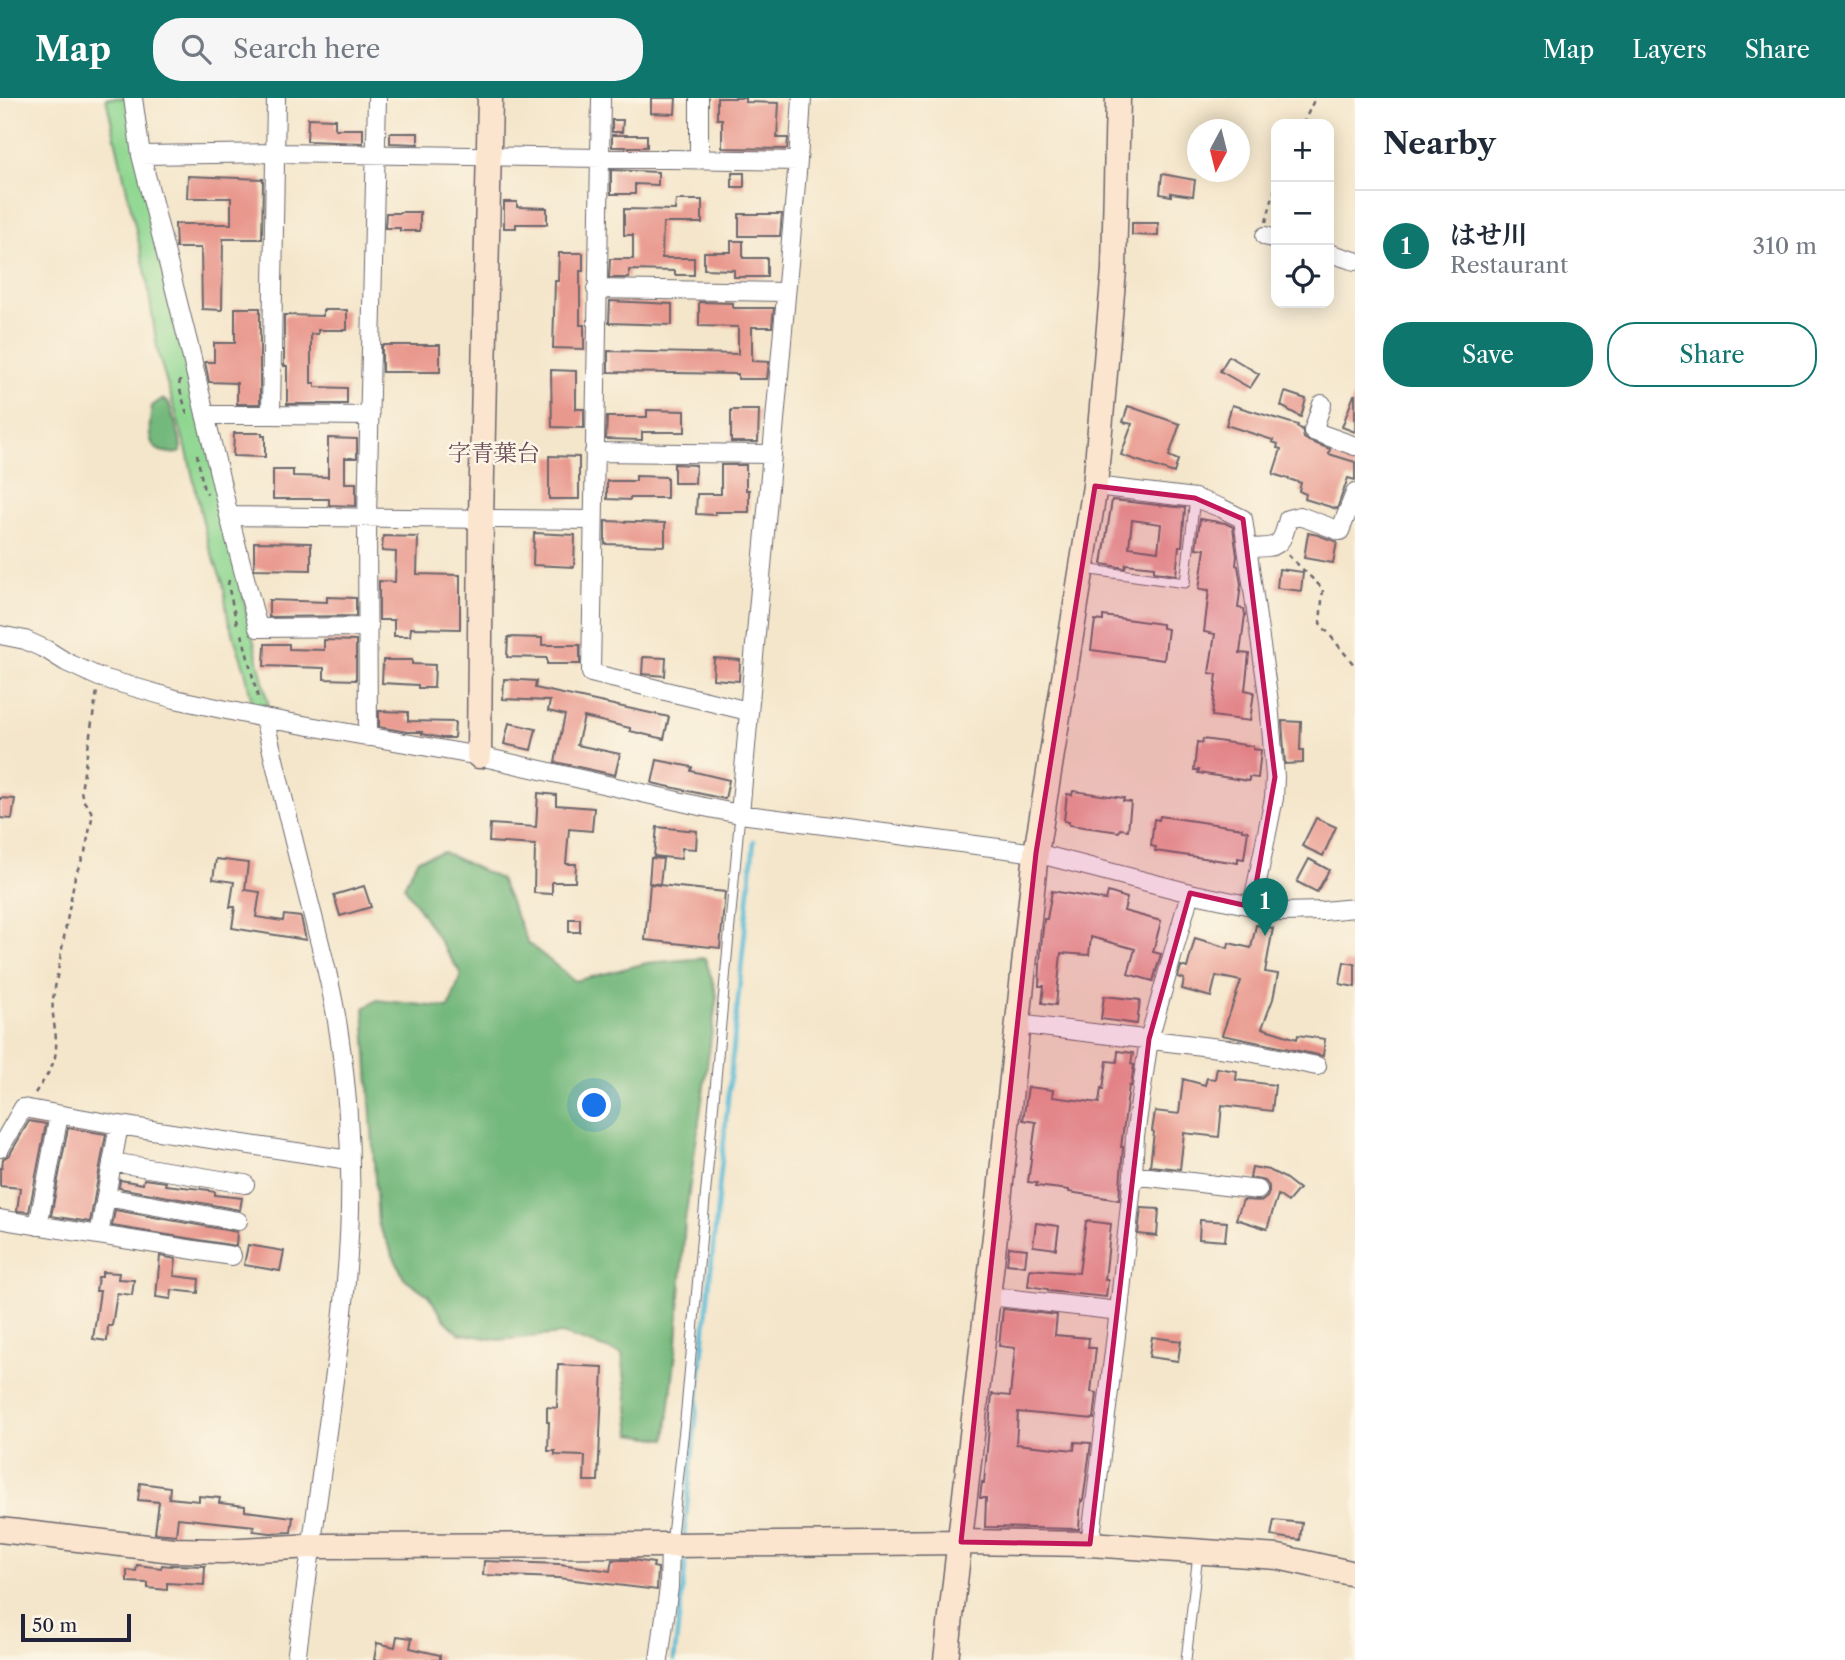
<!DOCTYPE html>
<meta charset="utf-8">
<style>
:root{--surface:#fff;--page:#f6f6f7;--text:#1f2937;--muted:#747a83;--line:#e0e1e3;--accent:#0f766e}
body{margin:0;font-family:"Libre Caslon Text","Noto Serif JP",serif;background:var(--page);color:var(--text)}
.controls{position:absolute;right:21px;top:21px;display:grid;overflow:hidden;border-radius:14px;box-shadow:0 4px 18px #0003}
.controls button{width:63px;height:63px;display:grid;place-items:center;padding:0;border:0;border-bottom:2px solid var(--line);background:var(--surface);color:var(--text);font:35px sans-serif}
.compass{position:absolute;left:1187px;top:21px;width:63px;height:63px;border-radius:50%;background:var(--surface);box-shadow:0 4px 18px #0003;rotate:187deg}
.scale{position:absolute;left:21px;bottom:18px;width:110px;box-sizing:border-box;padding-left:7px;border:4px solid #22223b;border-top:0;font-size:19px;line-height:24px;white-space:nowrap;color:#22223b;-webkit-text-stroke:5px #fcf5e5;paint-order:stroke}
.you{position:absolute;left:595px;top:1008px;width:24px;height:24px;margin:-18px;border:5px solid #fff;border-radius:50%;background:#1a73e8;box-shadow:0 0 0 10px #1a73e833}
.badge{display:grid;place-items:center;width:46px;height:46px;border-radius:50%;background:var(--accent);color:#fff;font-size:23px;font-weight:700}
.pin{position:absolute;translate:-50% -58px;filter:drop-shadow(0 2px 4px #0008)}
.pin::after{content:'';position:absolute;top:37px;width:24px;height:21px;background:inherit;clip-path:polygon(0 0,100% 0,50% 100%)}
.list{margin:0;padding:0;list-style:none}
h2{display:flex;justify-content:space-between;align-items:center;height:91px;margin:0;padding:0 28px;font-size:30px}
h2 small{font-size:23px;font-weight:400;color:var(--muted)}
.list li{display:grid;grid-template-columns:46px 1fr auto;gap:21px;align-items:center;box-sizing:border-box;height:112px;padding:0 28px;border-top:2px solid var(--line)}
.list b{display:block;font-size:26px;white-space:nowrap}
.list p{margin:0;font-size:23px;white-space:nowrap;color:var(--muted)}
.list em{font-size:23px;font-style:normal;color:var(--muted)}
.actions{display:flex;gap:14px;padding:21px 28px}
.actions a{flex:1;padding:16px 0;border:2px solid var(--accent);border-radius:28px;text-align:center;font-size:24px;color:var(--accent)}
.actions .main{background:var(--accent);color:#fff}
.icon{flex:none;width:38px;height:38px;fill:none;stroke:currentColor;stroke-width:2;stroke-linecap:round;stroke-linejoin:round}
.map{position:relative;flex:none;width:1355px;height:1562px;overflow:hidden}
header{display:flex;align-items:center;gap:42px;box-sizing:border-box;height:98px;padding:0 35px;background:var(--accent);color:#fff}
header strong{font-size:33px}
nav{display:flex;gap:38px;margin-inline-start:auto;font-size:24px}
.search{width:490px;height:63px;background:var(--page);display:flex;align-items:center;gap:18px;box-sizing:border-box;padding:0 24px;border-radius:28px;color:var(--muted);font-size:26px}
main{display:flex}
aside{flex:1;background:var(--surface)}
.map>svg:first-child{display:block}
.green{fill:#8fd791;stroke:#587c66;stroke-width:2}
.forest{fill:#73b87b;stroke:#4a6d5b;stroke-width:2}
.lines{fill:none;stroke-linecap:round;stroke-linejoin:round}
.stream{stroke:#58bad6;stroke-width:4.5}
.building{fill:#e9988d;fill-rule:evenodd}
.lane-casing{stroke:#6c676d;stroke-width:11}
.street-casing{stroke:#6c676d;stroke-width:20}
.secondary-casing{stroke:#6c676d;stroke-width:27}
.path{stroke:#6c676d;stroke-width:2.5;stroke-dasharray:5 5;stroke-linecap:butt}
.lane{stroke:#fff;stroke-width:9}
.street{stroke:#fff;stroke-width:18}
.secondary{stroke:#fce5cf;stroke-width:24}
.marked{fill:#c2185b;fill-opacity:0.2;stroke:#c2185b;stroke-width:5;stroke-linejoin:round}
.labels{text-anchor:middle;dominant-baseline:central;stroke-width:5;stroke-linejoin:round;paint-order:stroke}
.quarter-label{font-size:23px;fill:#684b58;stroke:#fcf5e5}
</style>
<header>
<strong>Map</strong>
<div class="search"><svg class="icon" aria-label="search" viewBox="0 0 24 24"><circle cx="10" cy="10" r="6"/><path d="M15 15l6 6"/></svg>Search here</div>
<nav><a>Map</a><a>Layers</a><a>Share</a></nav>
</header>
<main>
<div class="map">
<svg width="1355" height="1562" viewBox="0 0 1355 1562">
<rect width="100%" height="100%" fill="#fcf5e5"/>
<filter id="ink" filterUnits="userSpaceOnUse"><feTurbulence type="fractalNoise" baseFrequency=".0143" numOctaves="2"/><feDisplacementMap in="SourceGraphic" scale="14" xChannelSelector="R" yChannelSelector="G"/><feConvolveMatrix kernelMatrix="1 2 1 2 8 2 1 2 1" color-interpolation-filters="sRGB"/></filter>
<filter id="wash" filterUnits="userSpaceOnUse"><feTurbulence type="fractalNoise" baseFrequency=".00686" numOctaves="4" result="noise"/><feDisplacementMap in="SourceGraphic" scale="28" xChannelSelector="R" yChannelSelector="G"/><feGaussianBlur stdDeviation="1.57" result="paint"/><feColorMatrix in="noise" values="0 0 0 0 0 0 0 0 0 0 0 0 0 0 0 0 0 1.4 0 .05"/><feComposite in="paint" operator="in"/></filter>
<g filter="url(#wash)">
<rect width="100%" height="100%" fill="#f4e6cb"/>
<!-- green -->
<path class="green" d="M106 0H128L271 618 254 614 245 572 228 521 223 485 208 446 187 353 158 255 146 176Z"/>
<!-- forest -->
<path class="forest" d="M162 301 169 305 180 341 181 354C175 357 171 355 164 354 144 350 150 323 152 308Z
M443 754 500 781 528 845 575 883 647 865 705 860 717 897 685 1122 677 1245 666 1341 631 1336 622 1256 562 1236 498 1242 458 1235 445 1222 428 1197 404 1180 378 1126 364 910 377 902 449 910 461 876 404 788 418 761Z"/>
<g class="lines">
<!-- stream -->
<path class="stream" d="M684 1439 754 743
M674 1562 685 1471 684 1455"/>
</g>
<g id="blocks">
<!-- building -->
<path class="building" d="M651 0H676L675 16 651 15Z
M717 0H745V4L779 5 777 40H788L787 51 722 50V21H717Z
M308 20 335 21V31H363V45L307 43Z
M612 22H623L622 34H612Z
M390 35H418V46L390 45Z
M612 37H647V49H612Z
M611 72 658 74V87L635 86V96H611Z
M732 75H744V89H732Z
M1162 76 1195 82 1193 98 1171 95V98L1160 96Z
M188 78 263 81 262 141H223L222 212 202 211 201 150H176L175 126H231V100H187Z
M676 102H702V125H663L662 160H694V177H675V173L629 172V180H609L610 161H633V137H624V111L675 112Z
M504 104H517V109L547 110V126H516V130H504Z
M400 114H420V133H400V130H385L386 115H400Z
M739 116H782L780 138H739Z
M1132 125H1158V138L1132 137Z
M731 143H743V160H767V179H734V172L704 171V154H731Z
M559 155H583V173H580V227H584V251L553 250 555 183H558Z
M610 203 672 206V227L609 225Z
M699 204 733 205V210H774L772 229H752V263L769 264 767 281H738V276L608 274V253L738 256V229L699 228Z
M235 210H260V306H237V285L209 284 205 264H214V245H235Z
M323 212H347V232H318V236H311V285H315V289L347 290V306H287V268H284V217L323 218Z
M382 247H440V274H382Z
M1229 258 1259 276 1250 290 1220 273Z
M551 272 576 273V311H584V330L552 329Z
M1285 294 1306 301 1301 319 1281 308Z
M1354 297H1355V334L1342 329Z
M1232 307 1298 327 1297 329 1302 331 1304 340 1309 343 1330 351 1329 356 1355 364V382L1348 380 1337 411 1305 401 1306 396 1299 393 1301 385 1273 376 1281 351 1277 350 1278 346 1272 344 1273 342 1226 327Z
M1128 308 1180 326 1169 358 1178 362 1174 375 1121 357 1132 326 1123 324Z
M647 312 685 313V334H642V342L606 341 607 319H647Z
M731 312H759L758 344H731Z
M234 335H262V338H265V359L233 358Z
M328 340 357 341V360H345V385H356V408L329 407V401H273V372H293V378L328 379Z
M549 358 579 359V401H549Z
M674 366 696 367 695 385H674Z
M721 367H746V392H749V414H715V417L696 416 697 396H721Z
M636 378 667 379V400H630V402L607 401V383H636Z
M1112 402 1185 410 1182 448H1179L1176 477 1154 474V469L1126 466 1125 470 1102 466ZM1132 422 1161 426 1158 453 1129 449Z
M1200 421 1225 425 1233 429 1237 458 1236 467 1238 468 1241 486 1238 510 1244 511 1245 517 1240 555 1249 556 1245 592 1254 594 1250 623 1212 618 1217 576 1209 575 1215 536 1204 534 1209 492 1199 491 1205 451 1196 450Z
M605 423 665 425V448L605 446Z
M534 435 575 437 574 469 533 467Z
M1308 435 1318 437 1337 444 1333 465 1304 460Z
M383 438 418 439 417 476 460 477V531L411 530 410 538H394V522H379V483L395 484 396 454 382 453Z
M254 444 311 445V472L254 471Z
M1279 471 1303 474 1301 493 1277 490Z
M327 499 356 500V518L269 519V502L327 504Z
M1103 518 1162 526V530L1168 531 1164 562 1091 552 1095 522 1103 523Z
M508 539 542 540V547H580V566H547V560L507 559Z
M324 542 356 543V582L324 581V570L264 568 265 546H289V551L324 552Z
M643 559 666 560 665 578 642 576Z
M714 560 740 562 739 583 713 581Z
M383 562H412V566L435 567 434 590H418V587L382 585Z
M504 581 536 583 535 590 669 619 664 641 630 633V630L584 619 577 647 620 656 615 677 555 664 565 617 548 613 550 603 503 601Z
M379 613 408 614V623L455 624 454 640H442L422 636V634H407L379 629Z
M1282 623 1301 624 1300 652H1303V665L1285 666Z
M509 625 536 631 531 652 504 646Z
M1203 641 1253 648V651L1261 652 1258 680 1249 679V683L1198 675 1199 672H1194L1197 644 1202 645Z
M657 662 692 669 691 673 729 682 725 701 652 685Z
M1073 693 1124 700 1123 703 1131 704 1128 732 1120 731 1119 734 1069 727V724L1064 723 1067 696 1072 697Z
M538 695 556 697V707L594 710 592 733 569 731 566 766H576L575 784H552V796L534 795 535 747 489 744 490 726 536 729Z
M0 700 15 701 12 721 0 720Z
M1160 718 1242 730V732L1248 733 1244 761 1238 760V765L1155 753 1156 749 1151 748 1154 721 1159 722Z
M1316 720 1336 729 1323 758 1302 748Z
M657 729 697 733 696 751 682 750 681 761 654 758Z
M651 760 663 761 660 786 649 785Z
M216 761 248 765 245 792 260 794 256 819 283 823 284 817 301 819 306 842 232 830 235 809H230L234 784 213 781Z
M1309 761 1329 772 1317 794 1297 784Z
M650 786 725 794 720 850 645 842Z
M364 788 371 809 340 818 334 797Z
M1052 793 1106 802 1108 794 1127 800 1124 813 1161 823 1153 854 1161 856 1153 883 1128 876 1135 851 1091 839 1089 857 1061 855 1056 907 1042 905 1044 888H1039L1041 849 1044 821H1047Z
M569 821H580V834H569Z
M1256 827 1273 830 1265 874 1278 876 1273 901 1262 930 1297 941 1298 937 1325 941 1323 958 1222 937 1241 883 1216 878 1211 899 1182 891 1184 881 1178 879 1181 868 1187 870 1195 840 1228 850 1229 845 1251 850Z
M1344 864 1355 866V889L1340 886Z
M1104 898 1140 902 1137 926 1101 921Z
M1118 953 1133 955 1131 966 1134 967 1131 988H1129L1121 1049H1123L1119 1102 1069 1094V1092L1036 1088 1037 1085 1028 1084 1036 1024 1023 1022 1028 989 1053 992 1052 999 1099 1005 1101 990 1103 991 1107 963 1117 964Z
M1217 970 1237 973 1236 982 1275 987 1272 1013 1222 1007 1219 1039 1184 1035 1180 1071 1150 1068 1154 1034 1152 1033 1155 1013 1179 1016 1183 981 1205 987 1207 980 1215 981Z
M29 1023 46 1026 29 1114 17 1113 20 1090 0 1088V1070H2L3 1061 10 1056Z
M68 1030 106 1036 90 1124 51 1118Z
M1252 1069 1269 1072 1285 1080 1299 1091 1288 1104 1278 1097 1267 1131 1236 1121 1243 1102 1262 1103 1267 1099 1269 1094V1088L1265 1083 1250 1080Z
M144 1081 166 1084 165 1087 209 1092V1093L215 1094V1097L242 1100 240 1112 119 1090 120 1082 143 1086Z
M1141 1110 1159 1111 1157 1138 1138 1136Z
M115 1112 237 1134 236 1148 112 1128Z
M1200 1122 1227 1124 1225 1143 1199 1141Z
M1086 1123 1111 1126 1105 1182H1108L1106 1199 1048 1193V1191L1028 1188 1030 1171 1079 1175Z
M1036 1125 1059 1128 1056 1151 1033 1148Z
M248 1147 284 1153 280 1173 244 1167Z
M1009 1149 1027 1151 1025 1168 1007 1166Z
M160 1158 176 1161 174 1178 199 1181 198 1195 172 1192 171 1201 156 1199Z
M102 1174 119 1175 118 1181 134 1182 132 1197 117 1195 112 1228H108L107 1243 93 1241 100 1193H96L98 1179H102Z
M1003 1211 1057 1217 1055 1237 1089 1240 1088 1250H1096L1091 1294 1097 1295 1094 1321 1018 1314 1016 1346 1074 1352 1075 1344 1091 1345 1083 1403 1081 1402 1079 1431 985 1429 986 1400H980L982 1384 984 1385 992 1296 1010 1298 1015 1250 999 1248Z
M1152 1239 1181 1243 1178 1263 1149 1259Z
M558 1267 603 1269 598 1383H584L585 1358 555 1357V1353H548L549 1324H547V1309L557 1310Z
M140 1385 170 1389 169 1400 199 1403V1398L220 1400 219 1405 245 1408V1413L293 1419 291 1434 270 1435 253 1433 254 1428 178 1420 176 1437 155 1435 159 1404 138 1402Z
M1274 1422 1302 1425 1300 1442 1271 1438Z
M612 1462H633L654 1465 653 1469 658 1470 657 1492 558 1480 483 1477 484 1463 560 1466 610 1473Z
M137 1467 161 1470 162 1467 171 1468V1467L205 1468 204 1487 167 1485V1492L148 1490V1485L127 1484V1472L136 1473Z
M397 1538 412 1540 410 1550 440 1557V1562H374L377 1545 395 1549Z"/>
</g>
</g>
<g filter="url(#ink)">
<use href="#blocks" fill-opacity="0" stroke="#6c676d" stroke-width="2"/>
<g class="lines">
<defs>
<path id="lane" d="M1084 471 1185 485 1195 400
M671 1446 685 1322 740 716
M1186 1562 1198 1456"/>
<path id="street" d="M133 0 141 57 190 252 229 418 258 530 369 529
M276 0 271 317 370 318
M601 0 591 575 748 613
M141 57 275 55 798 63
M699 62V0
M1265 138 1276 141
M1329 155 1355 163
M596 191 786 194
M1322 306 1313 333 1355 348
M205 317H271
M594 354 772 356
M1095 388 1195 400 1221 410 1243 421 1269 604 1275 679 1274 700 1252 809
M229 418 592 422
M1248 450C1277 449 1281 451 1288 421L1300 418 1340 433 1355 395
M0 537 25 542 47 552 66 564 99 579 175 601 264 620 479 658 704 709 740 716 1036 755 1190 795 1280 814 1323 813 1355 810
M264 620C278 677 291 734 306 791 318 839 332 887 339 936 354 1031 353 1129 342 1223L296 1562
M368 639 367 419 377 0
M740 716 798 63 802 0
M1017 926 1244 953 1317 968
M0 1050 23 1010 119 1027 349 1062
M112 1064 245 1086
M1133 1077 1258 1092
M106 1099 238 1123
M0 1121 10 1123 232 1158
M38 1128 59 1017
M99 1137 119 1027
M989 1198 1119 1213
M1090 1446 1119 1213 1133 1077 1135 1038 1149 941 1190 795
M659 1562 669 1489 670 1447"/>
<path id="secondary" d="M479 658 481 420 490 0
M0 1432 173 1452 223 1453 312 1448 670 1447 961 1444 1090 1446 1278 1459 1355 1476
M946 1562 998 1112 1036 755 1095 388 1114 172 1118 0"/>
</defs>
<!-- lane casing -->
<use href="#lane" class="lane-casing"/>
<!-- street casing -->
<use href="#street" class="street-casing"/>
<!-- secondary casing -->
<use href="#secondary" class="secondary-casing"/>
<!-- path -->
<path class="path" d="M1303 26 1315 0
M1266 124 1276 87
M180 282 179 288 187 316
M197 356 204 393 208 396
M1288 457 1323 491 1320 525 1355 568
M229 482 228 487 237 526 240 529
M242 536 259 604
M35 995C44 982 56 967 56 950 57 934 51 918 53 901L75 778 85 754 92 720 91 713 83 702 81 693 97 593"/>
<!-- lane -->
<use href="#lane" class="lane"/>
<!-- street -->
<use href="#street" class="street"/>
<!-- secondary -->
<use href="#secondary" class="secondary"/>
</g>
</g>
<!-- marked area -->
<path class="marked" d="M1095 388 1195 400 1243 421 1275 679 1252 809 1190 795 1149 941 1090 1446 961 1444 1036 755Z"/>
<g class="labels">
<!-- quarter labels -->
<g class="quarter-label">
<text x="494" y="355">字青葉台</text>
</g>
</g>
</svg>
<div class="controls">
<button>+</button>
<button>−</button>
<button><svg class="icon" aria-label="locate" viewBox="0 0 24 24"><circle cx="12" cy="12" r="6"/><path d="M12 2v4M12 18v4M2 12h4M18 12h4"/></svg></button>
</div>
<svg class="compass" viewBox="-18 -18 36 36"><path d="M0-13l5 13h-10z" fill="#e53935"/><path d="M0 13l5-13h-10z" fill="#747a83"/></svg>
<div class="scale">50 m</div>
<div class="you"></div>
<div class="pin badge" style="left:1265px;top:838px">1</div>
</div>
<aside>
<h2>Nearby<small></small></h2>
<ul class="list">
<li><span class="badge">1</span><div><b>はせ川</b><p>Restaurant</p></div><em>310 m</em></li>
</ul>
<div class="actions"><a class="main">Save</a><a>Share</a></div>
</aside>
</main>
